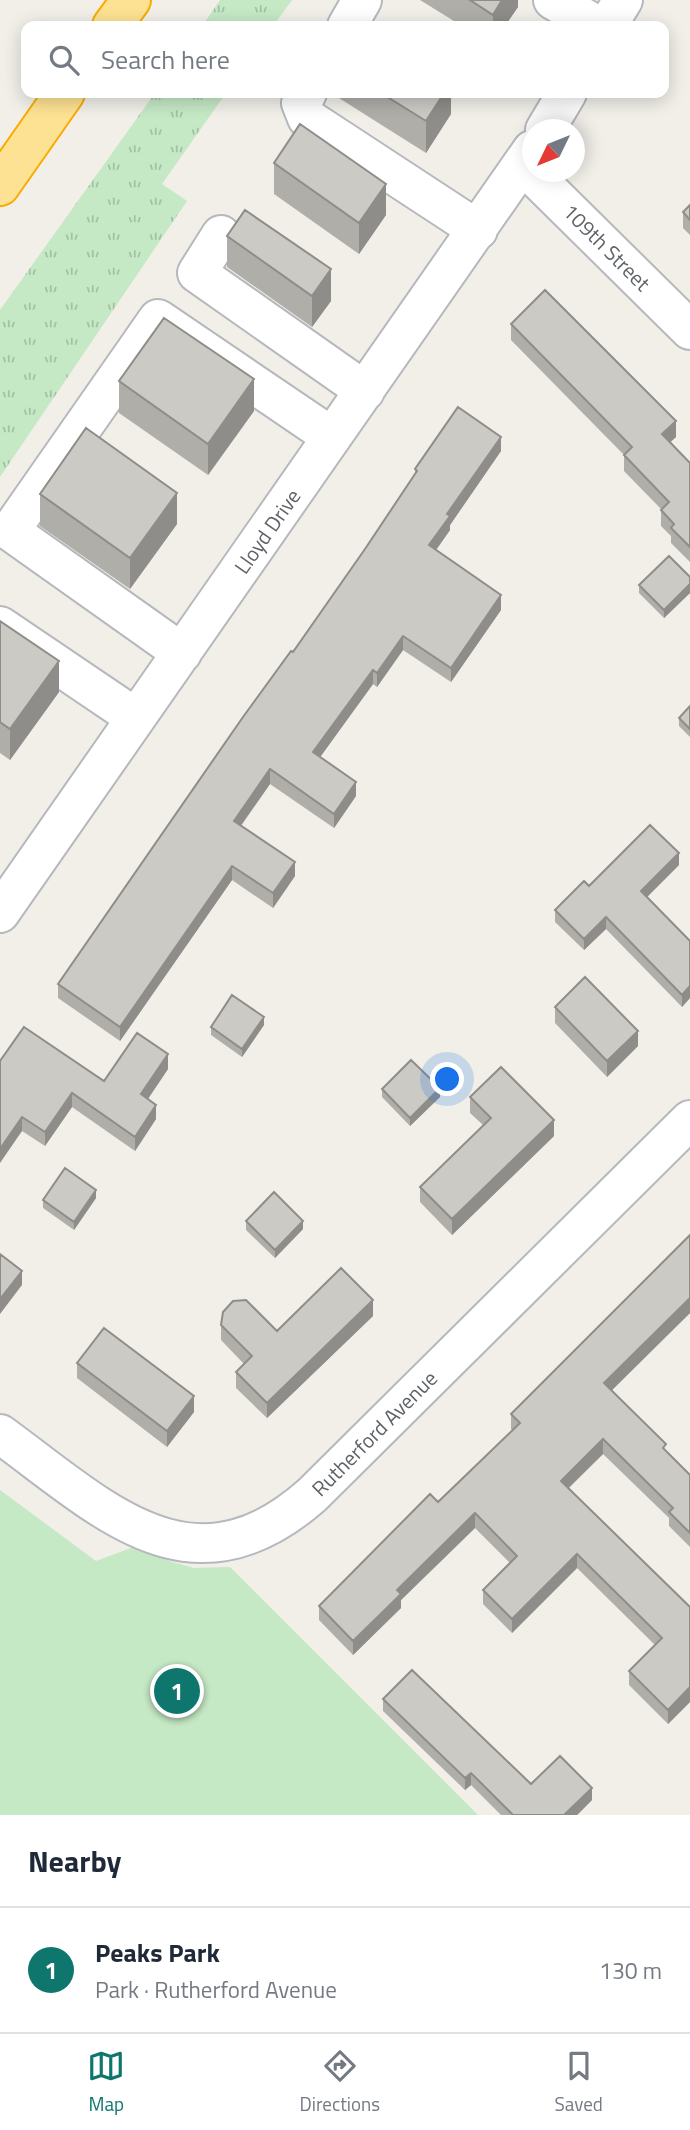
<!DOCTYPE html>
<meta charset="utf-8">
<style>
:root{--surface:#fff;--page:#f6f6f7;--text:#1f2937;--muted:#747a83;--line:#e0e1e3;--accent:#0f766e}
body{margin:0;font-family:"Titillium Web",sans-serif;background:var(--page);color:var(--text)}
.compass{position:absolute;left:522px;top:119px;width:63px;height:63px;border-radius:50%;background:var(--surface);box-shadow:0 4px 18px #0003;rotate:227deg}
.you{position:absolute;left:448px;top:1080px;width:24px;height:24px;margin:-18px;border:5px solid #fff;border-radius:50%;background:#1a73e8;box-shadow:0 0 0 10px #1a73e833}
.badge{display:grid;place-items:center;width:46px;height:46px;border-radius:50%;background:var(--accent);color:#fff;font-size:23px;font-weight:700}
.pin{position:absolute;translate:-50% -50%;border:4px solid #fff;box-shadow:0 2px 7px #0006}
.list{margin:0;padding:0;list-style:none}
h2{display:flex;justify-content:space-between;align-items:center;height:91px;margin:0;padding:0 28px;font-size:30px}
h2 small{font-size:23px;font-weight:400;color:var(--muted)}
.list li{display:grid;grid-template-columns:46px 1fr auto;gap:21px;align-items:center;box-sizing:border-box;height:126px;padding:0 28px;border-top:2px solid var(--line)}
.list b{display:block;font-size:26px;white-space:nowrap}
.list p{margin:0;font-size:23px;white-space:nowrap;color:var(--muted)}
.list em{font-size:23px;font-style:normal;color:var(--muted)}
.icon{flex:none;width:38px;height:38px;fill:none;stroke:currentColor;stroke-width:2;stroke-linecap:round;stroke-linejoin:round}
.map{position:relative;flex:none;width:690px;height:1815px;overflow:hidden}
.search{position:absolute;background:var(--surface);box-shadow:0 4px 18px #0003;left:21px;right:21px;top:21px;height:77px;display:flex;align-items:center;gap:18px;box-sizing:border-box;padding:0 24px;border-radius:14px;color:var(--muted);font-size:26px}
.sheet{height:217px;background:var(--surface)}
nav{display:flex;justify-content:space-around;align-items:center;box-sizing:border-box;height:98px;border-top:2px solid var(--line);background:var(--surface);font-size:19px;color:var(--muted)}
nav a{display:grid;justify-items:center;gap:4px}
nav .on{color:var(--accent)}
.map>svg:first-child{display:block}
.grass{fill:url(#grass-tufts)}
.park{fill:#c5e8c5}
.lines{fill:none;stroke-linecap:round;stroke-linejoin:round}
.minor-casing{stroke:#b5b8bc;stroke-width:42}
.highway-casing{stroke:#f9ab00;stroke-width:42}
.minor{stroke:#fff;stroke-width:38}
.highway{stroke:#fde293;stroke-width:38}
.wall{fill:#afaea9}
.shaded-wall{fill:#8f8d8a}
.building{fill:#cccac5;stroke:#8f8d8a;stroke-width:2}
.labels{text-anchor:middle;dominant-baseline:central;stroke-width:7;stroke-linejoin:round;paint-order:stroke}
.street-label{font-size:21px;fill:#5f6368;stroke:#fff}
</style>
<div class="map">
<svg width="690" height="1815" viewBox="0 0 690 1815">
<defs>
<pattern id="grass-tufts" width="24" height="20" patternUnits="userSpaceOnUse" patternTransform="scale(1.75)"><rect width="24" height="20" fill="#c5e8c5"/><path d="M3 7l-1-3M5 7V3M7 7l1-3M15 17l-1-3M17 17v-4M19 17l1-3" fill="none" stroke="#a3c0a4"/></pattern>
</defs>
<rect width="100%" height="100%" fill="#f1efe8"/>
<!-- grass -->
<path class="grass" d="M220 0H292L273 26H202Z
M155 93H226L162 184 187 201 0 477V310Z"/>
<!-- park -->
<path class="park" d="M0 1490 96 1561 136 1546 169 1561 194 1568 230 1567 478 1815H0Z"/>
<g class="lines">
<defs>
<path id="minor" d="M553 0 598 26
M347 26 362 0
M607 26 623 0
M307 93 301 103 307 118 478 230
M545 130 567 93
M523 165 690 330
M221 235 197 273 365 391
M0 626 136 718
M182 653 10 531 158 319 332 437
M0 913 532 150
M0 1434C102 1508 191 1602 312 1495L690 1120"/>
<path id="highway" d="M112 26 131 0
M0 186 65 93"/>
</defs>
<!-- minor casing -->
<use href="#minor" class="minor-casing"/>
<!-- highway casing -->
<use href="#highway" class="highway-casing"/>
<!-- minor -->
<use href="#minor" class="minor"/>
<!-- highway -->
<use href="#highway" class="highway"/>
</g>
<!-- wall -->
<path class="wall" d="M420 0H518V7L505 26H462Z
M331 93H451V114L426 153Z
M274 163 386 215 359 254 274 194Z
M690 205V235L683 228V212Z
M227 236 331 301 312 327 227 267Z
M511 324 676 437 670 442 690 463V562L671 543V536L661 526V509L624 471V455L511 340Z
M119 381 254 411 208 475 119 413Z
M501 451 450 525V530L436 550 501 610 451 682 403 650 377 687 373 684 320 757 356 796 334 828 270 784 241 826 295 876 273 908 232 880 120 1041 58 998V984L365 549 415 474V469Z
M40 494 177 524 130 589 40 526Z
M690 577V593L664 618 639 593V585Z
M0 621 59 692 10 760 0 753Z
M690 706V737L679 726V718Z
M679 865 647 897 690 941V998L682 1007 606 929 584 950 555 922V910L589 886Z
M555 1007 638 1046 607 1077 555 1023Z
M264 1025 242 1057 211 1035V1027Z
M0 1061 104 1081 168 1069 148 1099 156 1119 135 1151 72 1107 45 1146 22 1131Z
M382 1089 440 1097 410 1126 382 1097Z
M470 1097 554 1136 452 1235 420 1202V1187L483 1125 470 1113Z
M96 1198 74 1230 43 1208V1200Z
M246 1221 303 1229 275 1258 246 1230Z
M690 1235V1313L612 1390 666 1451 690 1475V1547L669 1526V1518L603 1454 569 1488 690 1607V1702L668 1724 629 1685V1671L655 1645 577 1568 512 1633 483 1604V1590L510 1563 475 1528 401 1600V1608L353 1655 319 1620V1606L438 1502 512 1430 511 1429V1414Z
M373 1316 267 1418 236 1388V1372L244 1364 221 1340V1325L277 1331Z
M77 1363 194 1412 167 1447 77 1378Z
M383 1699 531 1784 592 1800 577 1815H501L471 1785 465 1790 383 1711Z"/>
<!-- shaded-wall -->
<path class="shaded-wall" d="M502 0H518V7L505 26H493V15Z
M444 93H451V114L426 153V121Z
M386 184V215L359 254V223Z
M331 269V301L312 327V296Z
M254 379V411L208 475V444Z
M676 421V437L662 450V434Z
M501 437V451L450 525V530L429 560V545L447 514Z
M177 493V524L130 589V558Z
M690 584V593L664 618V610Z
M501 595V610L451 682V668Z
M403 636V650L377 687V673Z
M59 661V692L10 760V729Z
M373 670V684L313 767V752Z
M270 769V784L234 835V821Z
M356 782V796L334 828V814Z
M679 853V865L641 903V891Z
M295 862V876L273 908V893Z
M232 866V880L120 1041V1027Z
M606 917V929L584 950V939Z
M690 986V998L682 1007V995Z
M264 1017V1025L242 1057V1049Z
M638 1031V1046L607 1077V1061Z
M168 1054V1069L141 1109V1094Z
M440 1088V1097L410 1126V1118Z
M72 1093V1107L45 1146V1132Z
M156 1105V1119L135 1151V1137Z
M22 1117V1131L0 1163V1149Z
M554 1120V1136L452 1235V1219Z
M96 1190V1198L74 1230V1222Z
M303 1221V1229L275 1258V1250Z
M22 1271V1285L0 1314V1299Z
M690 1298V1313L604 1398V1383Z
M373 1300V1316L267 1418V1403Z
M194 1396V1412L167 1447V1431Z
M603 1439V1454L561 1495V1481Z
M475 1513V1528L401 1600V1608L353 1655V1641L397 1590Z
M577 1554V1568L512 1633V1619Z
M690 1687V1702L668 1724V1710Z
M471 1773V1785L465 1790V1778Z
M592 1788V1800L577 1815H564Z"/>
<!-- building -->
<path class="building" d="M470 0H502L493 15Z
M352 22 359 26H349Z
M381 93H444L426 121Z
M300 124 386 184 359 223 274 163Z
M690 205V220L683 212Z
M245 210 331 269 312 296 227 236Z
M545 290 676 421 662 434 690 463V547L671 528 674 524 661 510 669 502 624 455 632 447 511 324Z
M164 318 254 379 208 444 119 381Z
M458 407 501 437 447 514 450 516 429 545 501 595 451 668 403 636 377 673 373 670 313 752 356 782 334 814 270 769 234 821 295 862 273 893 232 866 120 1027 58 984 243 717 291 651 293 652 365 549 417 471 415 469Z
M86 428 177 493 130 558 40 494Z
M669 556 690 577V584L664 610 639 585Z
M0 621 59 661 10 729 0 722Z
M690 706V729L679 718Z
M650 825 679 853 641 891 690 941V986L682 995 606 917 584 939 555 910 584 881 589 886Z
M585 977 638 1031 607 1061 555 1007Z
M232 995 264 1017 242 1049 211 1027Z
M24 1027 104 1081 137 1033 168 1054 141 1094 156 1105 135 1137 72 1093 45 1132 22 1117 0 1149V1061Z
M411 1060 440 1088 410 1118 382 1089Z
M501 1067 554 1120 452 1219 420 1187 491 1118 470 1097Z
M65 1168 96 1190 74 1222 43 1200Z
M274 1192 303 1221 275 1250 246 1221Z
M690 1235V1298L604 1383 666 1444 663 1448 690 1475V1533L669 1512 673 1508 603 1439 561 1481 690 1607V1687L668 1710 629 1671 662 1638 577 1554 512 1619 483 1590 517 1556 475 1513 397 1590 401 1594 353 1641 319 1606 430 1494 438 1502 520 1423 511 1414Z
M0 1254 22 1271 0 1299Z
M341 1268 373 1300 267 1403 236 1372 252 1356 221 1325 223 1312 233 1301 246 1300 277 1331Z
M104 1328 194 1396 167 1431 77 1363Z
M412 1670 531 1784 560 1756 592 1788 564 1815H513L471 1773 465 1778 383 1699Z"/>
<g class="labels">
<!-- street labels -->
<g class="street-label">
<text transform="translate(607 247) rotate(45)">109th Street</text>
<text transform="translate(267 531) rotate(-55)">Lloyd Drive</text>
<text transform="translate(374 1433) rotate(-45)">Rutherford Avenue</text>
</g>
</g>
</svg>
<svg class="compass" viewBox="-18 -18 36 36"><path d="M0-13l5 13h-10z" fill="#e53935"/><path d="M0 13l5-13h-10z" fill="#747a83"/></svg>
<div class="you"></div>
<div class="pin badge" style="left:177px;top:1691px">1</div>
<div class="search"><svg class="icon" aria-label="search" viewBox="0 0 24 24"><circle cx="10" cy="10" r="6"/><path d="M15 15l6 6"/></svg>Search here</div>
</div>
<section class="sheet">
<h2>Nearby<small></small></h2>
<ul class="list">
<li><span class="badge">1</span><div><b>Peaks Park</b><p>Park · Rutherford Avenue</p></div><em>130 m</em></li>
</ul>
</section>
<nav>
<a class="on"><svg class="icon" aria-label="map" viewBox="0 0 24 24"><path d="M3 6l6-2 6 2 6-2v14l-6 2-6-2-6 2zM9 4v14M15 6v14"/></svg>Map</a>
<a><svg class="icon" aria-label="directions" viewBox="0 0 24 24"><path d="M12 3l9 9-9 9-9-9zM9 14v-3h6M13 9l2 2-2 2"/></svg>Directions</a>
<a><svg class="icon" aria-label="saved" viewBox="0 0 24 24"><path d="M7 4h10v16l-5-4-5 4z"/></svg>Saved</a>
</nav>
